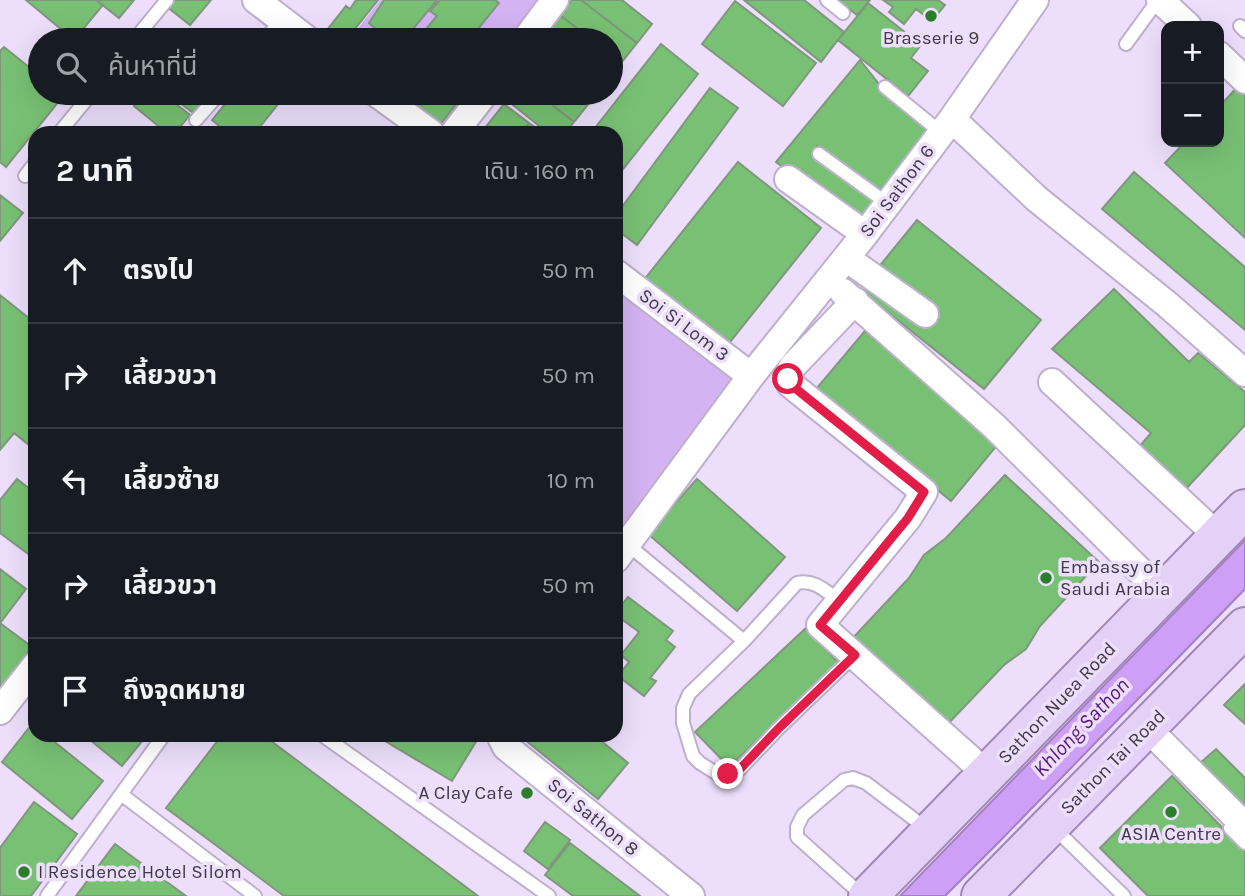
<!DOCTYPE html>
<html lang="th">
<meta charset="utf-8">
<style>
:root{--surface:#171b24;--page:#20242c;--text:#f1f3f6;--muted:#9ea1a6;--line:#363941}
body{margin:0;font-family:Karla,"Noto Sans Thai",sans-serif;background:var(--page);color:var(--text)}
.controls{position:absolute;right:21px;top:21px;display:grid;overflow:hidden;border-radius:14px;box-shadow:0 7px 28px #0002}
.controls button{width:63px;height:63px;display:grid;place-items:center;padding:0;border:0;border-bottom:2px solid var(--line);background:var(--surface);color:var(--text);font:35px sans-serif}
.stop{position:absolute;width:21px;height:21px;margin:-16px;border:5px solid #e11d48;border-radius:50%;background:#fff}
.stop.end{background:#e11d48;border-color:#fff;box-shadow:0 2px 7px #0008}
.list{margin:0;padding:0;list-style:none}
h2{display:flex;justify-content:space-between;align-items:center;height:91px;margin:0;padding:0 28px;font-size:30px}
h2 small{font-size:23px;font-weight:400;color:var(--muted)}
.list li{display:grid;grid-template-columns:46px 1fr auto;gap:21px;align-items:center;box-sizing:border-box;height:105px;padding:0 28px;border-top:2px solid var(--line)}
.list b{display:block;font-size:26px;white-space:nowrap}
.list em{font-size:23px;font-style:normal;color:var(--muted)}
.icon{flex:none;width:38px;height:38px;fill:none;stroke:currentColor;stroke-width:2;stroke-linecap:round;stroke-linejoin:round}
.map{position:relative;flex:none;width:1245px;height:896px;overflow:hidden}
.search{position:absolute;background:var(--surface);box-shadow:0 7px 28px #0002;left:28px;top:28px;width:595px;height:77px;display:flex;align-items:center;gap:18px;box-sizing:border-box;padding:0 24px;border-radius:38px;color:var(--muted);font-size:26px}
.panel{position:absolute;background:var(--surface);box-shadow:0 7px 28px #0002;left:28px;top:126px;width:595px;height:616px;border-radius:21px}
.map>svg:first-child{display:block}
.green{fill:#d3b3f2}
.water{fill:#cd9ff6;stroke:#a280c1;stroke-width:2}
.building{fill:#78c174;stroke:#80967e;stroke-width:2}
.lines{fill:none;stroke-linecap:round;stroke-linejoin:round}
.lane-casing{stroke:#beb0cc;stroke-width:16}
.street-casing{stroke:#beb0cc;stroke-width:30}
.primary-casing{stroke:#a087b6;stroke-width:42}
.lane{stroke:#fff;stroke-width:12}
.street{stroke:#fff;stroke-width:26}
.primary{stroke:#e5d0f8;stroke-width:38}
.route{stroke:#e11d48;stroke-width:9}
.poi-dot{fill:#2b7e2a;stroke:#eddffc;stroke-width:2.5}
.labels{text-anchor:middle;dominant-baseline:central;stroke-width:7;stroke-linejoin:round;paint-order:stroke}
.poi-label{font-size:19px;fill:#3e3944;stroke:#eddffc}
.street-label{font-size:19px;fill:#3e3944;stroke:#eddffc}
.water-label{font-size:21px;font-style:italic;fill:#56187d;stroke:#eddffc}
</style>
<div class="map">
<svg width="1245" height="896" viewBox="0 0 1245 896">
<rect width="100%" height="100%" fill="#eddffc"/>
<!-- green -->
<path class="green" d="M380 0H540L509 40H349Z
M616 285 742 377 616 546Z"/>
<!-- water -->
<path class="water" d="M1245 540V589L998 843 945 896H900Z"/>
<!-- building -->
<path class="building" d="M26 0H96L103 5 74 40Z
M96 0H134L119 18Z
M171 0H211L190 25 166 6Z
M356 0H378L346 40H330L323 35 346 6 350 9Z
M384 0H437L404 40 392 32 387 39 369 23Z
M440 0H495L499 3 469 40H427L421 35 437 16 430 11Z
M572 0H581L637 43 621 63 611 55V40H592L560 15Z
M581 0H622L652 24 637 43Z
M744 0H804L844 32 821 62Z
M838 0H870L857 15Z
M883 0H938L945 5 932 21 916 9 904 24 889 12 893 7Z
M735 1 816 63 783 106 702 44Z
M868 3 921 45 911 58 928 71 908 96 838 40Z
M560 15 592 40H551L544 35Z
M661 44 698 74 616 178V133H591Z
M4 47 40 76V93H61L64 95 6 167 0 162V51Z
M611 55 621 63 611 76Z
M860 60 879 84 912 113 938 130 888 198 817 146 812 156 880 203 864 225 776 162Z
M1240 84 1245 89V238L1165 163 1185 142H1219V107Z
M710 88 738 108 637 245 616 229V215Z
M145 93H162L190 115 175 133H167L134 106Z
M167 93H213L196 115Z
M234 93H277L283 98 255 133H228L212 120Z
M398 93H454L461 98 440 125Z
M498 93H537L574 122 565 133H548Z
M537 93H578L590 102 574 122Z
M578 93H597L590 102Z
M504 104 529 123 521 133H481Z
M529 123 543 133H521Z
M738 162 821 228 726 347 643 281Z
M1134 172 1245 267V330L1102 209Z
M0 195 23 213 0 241Z
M917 220 1041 320 984 389 860 290Z
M1114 289 1189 362 1198 353 1245 392V425L1183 492 1135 452 1151 433 1052 349Z
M0 295 35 323V450L14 433 0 450Z
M865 331 999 443 951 501 816 389Z
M1005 475 1099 562 1040 626 1026 649 1004 665 944 728 850 641 909 578 924 555 946 538Z
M17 479 35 493V559L0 533V500Z
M697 479 785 557 737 611 648 534Z
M0 569 26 589 1 622H0Z
M628 597 673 631 666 640 675 647 650 678 656 681 644 696 618 676 629 662 621 655 639 632 616 615V612Z
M0 623 32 647 0 689Z
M806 628 839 663 729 767 695 732Z
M1245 684V724L1224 705Z
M32 724 35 726V735H46L103 781 72 819 2 762Z
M84 735H147L122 766Z
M222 735H263L478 896H284L166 808Z
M375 735H469L477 740 452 781Z
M519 735H594L628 763 598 799Z
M1216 749 1245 778V809L1199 764Z
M1172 776 1245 851V896H1148L1100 848Z
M34 802 77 834 31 896H0V848Z
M545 822 570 840 548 869 524 851Z
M570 843 640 896H573L545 875Z
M115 844 186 896H76Z"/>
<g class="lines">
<defs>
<path id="lane" d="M827 0 843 13
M1240 26 1245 31
M134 40 167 0
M264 40 282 20
M1126 44 1158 0
M885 87 938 130 943 131
M196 120 220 93
M59 133 92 93
M819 154 888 204
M25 176 35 163
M627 544 744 641
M840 601C826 592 815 579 797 583L744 641 689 694 683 708V723L693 756 700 763 719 775 728 774 739 770 779 728 855 655
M322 735 549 896
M121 794 255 896
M1054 828 1124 896
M1230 828 1245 843
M47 896 164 735
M863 896 797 837V827L803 815 844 780 853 778 866 783 927 829"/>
<path id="street" d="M256 0 308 40
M1160 0 1188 26
M525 40 555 0
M1219 55 1245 80
M376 93 431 133
M952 119 1037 199 1168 305 1245 373
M454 133 485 93
M788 179 865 234
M846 258 925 314
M616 273 751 376
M843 292 994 426 1163 594
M855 301 793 366C789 372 787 376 790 384L924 492 908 518 820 625 987 774
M1052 382 1219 537
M616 559 751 376 865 234 952 119 1035 0
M0 711 35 666
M1147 728 1245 826
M500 735 506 747 691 896"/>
<path id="primary" d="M868 896 1245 509
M981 896 1245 627"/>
</defs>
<!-- lane casing -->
<use href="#lane" class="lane-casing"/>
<!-- street casing -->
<use href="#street" class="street-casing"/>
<!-- primary casing -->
<use href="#primary" class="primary-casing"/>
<!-- lane -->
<use href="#lane" class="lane"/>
<!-- street -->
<use href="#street" class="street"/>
<!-- primary -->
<use href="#primary" class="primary"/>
</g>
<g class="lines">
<!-- route -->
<path class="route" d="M728 774 739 770 779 728 855 655 820 625 908 518 924 492 790 384 788 379"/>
</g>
<!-- markers -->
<g class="poi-dot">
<circle cx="931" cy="16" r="7"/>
<circle cx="1046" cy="578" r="7"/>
<circle cx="527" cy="793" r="7"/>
<circle cx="1171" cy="812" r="7"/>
<circle cx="24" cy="872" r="7"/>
</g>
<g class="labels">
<!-- poi labels -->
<g class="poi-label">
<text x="931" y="38">Brasserie 9</text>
<text x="1060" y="567" text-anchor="start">Embassy of<tspan x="1060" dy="22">Saudi Arabia</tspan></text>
<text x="513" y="793" text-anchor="end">A Clay Cafe</text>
<text x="1171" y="834">ASIA Centre</text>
<text x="38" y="872" text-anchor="start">I Residence Hotel Silom</text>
</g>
<!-- street labels -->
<g class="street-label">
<text transform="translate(897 191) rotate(-53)">Soi Sathon 6</text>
<text transform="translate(684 325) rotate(37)">Soi Si Lom 3</text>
<text transform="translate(1057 703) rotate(-46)">Sathon Nuea Road</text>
<text transform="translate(1113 762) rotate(-45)">Sathon Tai Road</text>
<text transform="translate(593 817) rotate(39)">Soi Sathon 8</text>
</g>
<!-- water labels -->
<g class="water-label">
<text transform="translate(1081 727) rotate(-46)">Khlong Sathon</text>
</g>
</g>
</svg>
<div class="controls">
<button>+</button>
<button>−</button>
</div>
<div class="stop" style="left:788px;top:379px"></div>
<div class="stop end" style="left:728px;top:774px"></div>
<div class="search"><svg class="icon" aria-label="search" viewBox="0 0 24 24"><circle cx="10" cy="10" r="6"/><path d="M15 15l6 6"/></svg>ค้นหาที่นี่</div>
<section class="panel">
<h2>2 นาที<small>เดิน · 160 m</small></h2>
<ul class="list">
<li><svg class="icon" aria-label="ahead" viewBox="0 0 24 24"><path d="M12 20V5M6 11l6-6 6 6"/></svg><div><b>ตรงไป</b></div><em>50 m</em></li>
<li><svg class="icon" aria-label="right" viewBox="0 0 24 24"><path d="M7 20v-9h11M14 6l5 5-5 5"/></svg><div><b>เลี้ยวขวา</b></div><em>50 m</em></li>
<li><svg class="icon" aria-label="left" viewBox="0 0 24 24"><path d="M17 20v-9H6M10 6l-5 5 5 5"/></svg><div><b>เลี้ยวซ้าย</b></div><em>10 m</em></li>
<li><svg class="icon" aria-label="right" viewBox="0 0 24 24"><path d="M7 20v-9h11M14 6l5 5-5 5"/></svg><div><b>เลี้ยวขวา</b></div><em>50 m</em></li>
<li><svg class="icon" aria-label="arrive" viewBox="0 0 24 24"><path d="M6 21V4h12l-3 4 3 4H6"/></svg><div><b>ถึงจุดหมาย</b></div></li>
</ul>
</section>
</div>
